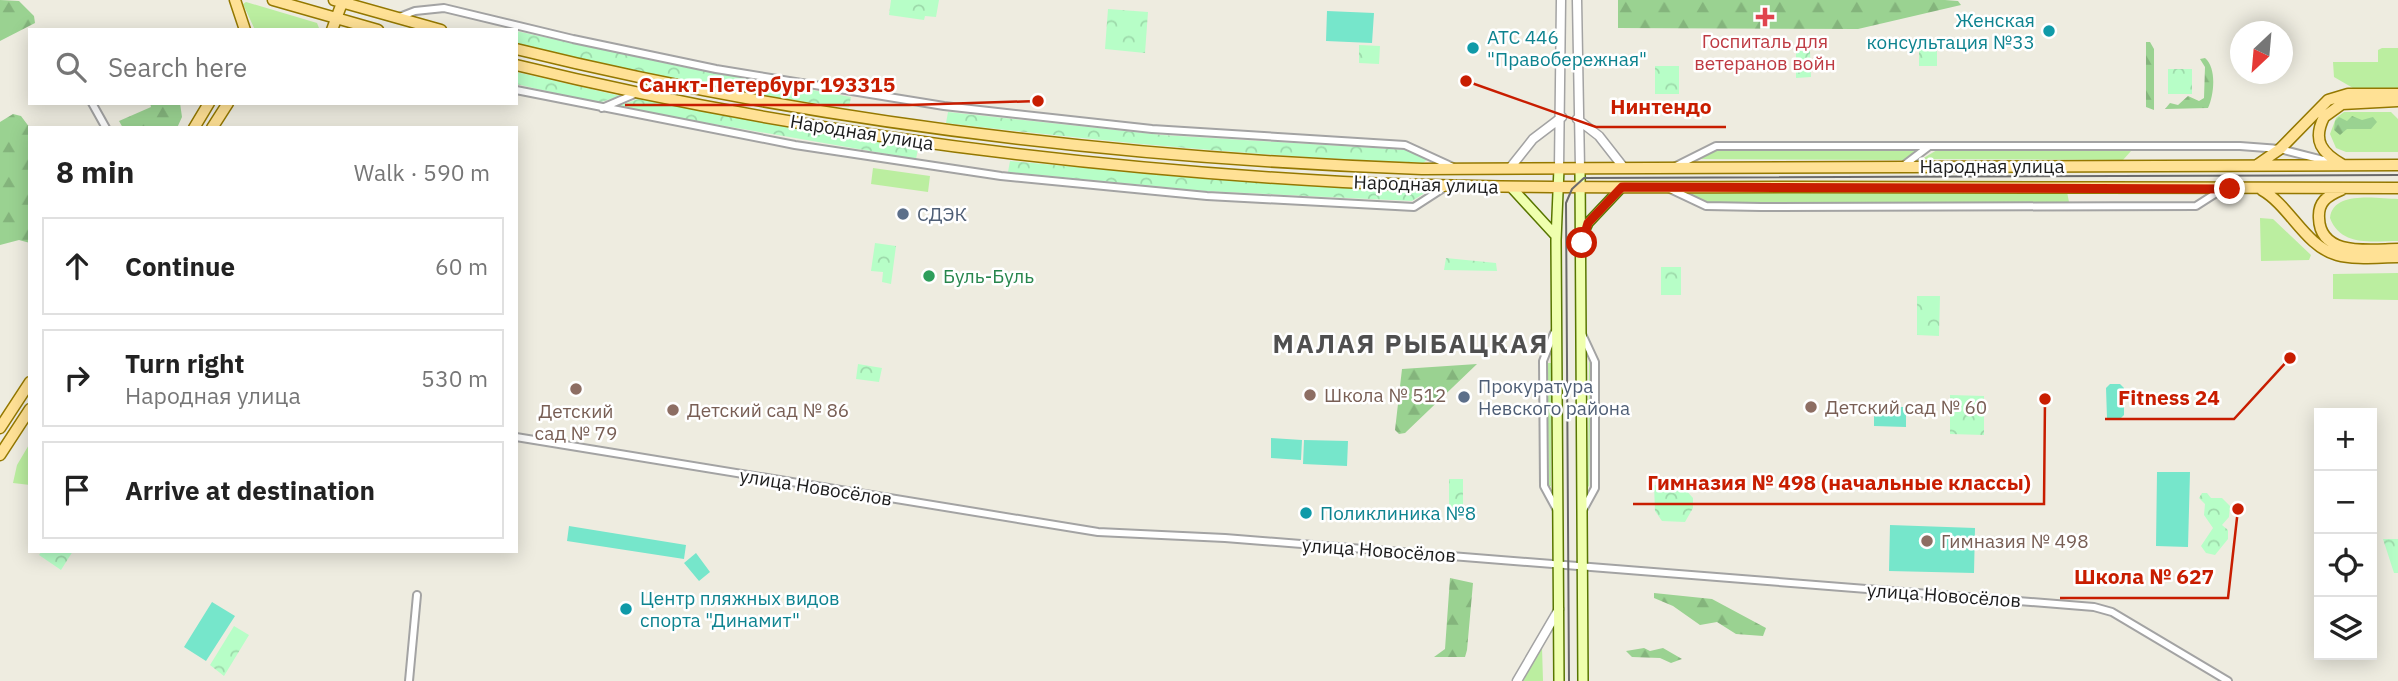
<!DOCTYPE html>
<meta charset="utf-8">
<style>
:root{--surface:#fff;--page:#f2f2f2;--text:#222;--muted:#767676;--line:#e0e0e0}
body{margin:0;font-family:"IBM Plex Sans",sans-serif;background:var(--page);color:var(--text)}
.controls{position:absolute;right:21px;bottom:21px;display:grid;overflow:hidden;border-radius:0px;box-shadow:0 4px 18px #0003}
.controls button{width:63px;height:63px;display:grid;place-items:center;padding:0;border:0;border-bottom:2px solid var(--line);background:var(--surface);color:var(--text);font:35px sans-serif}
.compass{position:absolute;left:2230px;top:21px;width:63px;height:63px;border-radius:50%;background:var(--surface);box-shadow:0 4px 18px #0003;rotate:206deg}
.stop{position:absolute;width:21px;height:21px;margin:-16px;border:5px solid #c81d00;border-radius:50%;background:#fff}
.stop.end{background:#c81d00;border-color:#fff;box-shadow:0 2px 7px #0008}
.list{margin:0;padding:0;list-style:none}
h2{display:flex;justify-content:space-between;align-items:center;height:91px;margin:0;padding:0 28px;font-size:30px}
h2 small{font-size:23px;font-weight:400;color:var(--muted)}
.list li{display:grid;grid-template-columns:46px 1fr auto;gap:21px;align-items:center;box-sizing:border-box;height:98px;margin:0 14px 14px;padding:0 14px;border:2px solid var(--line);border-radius:0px}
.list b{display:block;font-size:26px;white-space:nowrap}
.list p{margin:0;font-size:23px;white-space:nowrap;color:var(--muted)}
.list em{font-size:23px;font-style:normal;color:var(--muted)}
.icon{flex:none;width:38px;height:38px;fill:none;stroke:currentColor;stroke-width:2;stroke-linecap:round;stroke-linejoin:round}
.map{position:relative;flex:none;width:2398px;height:681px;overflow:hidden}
.search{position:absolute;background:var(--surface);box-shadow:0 4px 18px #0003;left:28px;top:28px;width:490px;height:77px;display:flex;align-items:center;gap:18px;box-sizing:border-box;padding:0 24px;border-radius:0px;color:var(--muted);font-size:26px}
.panel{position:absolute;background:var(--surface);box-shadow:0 4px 18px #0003;left:28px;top:126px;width:490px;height:427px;border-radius:0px}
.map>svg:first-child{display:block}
.grass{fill:#bbeea0}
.forest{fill:url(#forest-firs)}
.park{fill:url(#park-crowns)}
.pitch{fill:#76e6cb}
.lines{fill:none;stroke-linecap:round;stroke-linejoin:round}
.minor-casing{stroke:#a3a3a3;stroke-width:10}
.tertiary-casing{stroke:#a3a3a3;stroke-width:11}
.secondary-casing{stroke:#587600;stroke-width:12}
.primary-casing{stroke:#947800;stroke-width:13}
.minor{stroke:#fff;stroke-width:6}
.tertiary{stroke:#fff;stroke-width:8}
.secondary{stroke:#efffae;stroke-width:9}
.primary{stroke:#ffe195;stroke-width:10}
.tram{stroke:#6a6a6a;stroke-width:2}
.route{stroke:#c81d00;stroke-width:9}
.health-dot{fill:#e0444e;stroke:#fff;stroke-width:2.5}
.culture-dot{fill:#0f9aa8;stroke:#fff;stroke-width:2.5}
.service-dot{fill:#5c6f8a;stroke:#fff;stroke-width:2.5}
.leisure-dot{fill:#2e9e5b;stroke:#fff;stroke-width:2.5}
.education-dot{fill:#8d6e63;stroke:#fff;stroke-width:2.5}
.labels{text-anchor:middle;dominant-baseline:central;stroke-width:5;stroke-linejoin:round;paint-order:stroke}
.culture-label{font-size:19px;fill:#0d838f;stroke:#fff;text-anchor:start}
.health-label{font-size:19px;fill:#be3a42;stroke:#fff}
.street-label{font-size:19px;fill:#1c1c1c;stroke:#fff}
.service-label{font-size:19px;fill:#4e5e75;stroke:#fff;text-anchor:start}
.leisure-label{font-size:19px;fill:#27864d;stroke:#fff;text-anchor:start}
.education-label{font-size:19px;fill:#785e54;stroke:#fff;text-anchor:start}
.district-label{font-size:26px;font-weight:bold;letter-spacing:2px;fill:#4f4f4f;stroke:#fff}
.leader{fill:none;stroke:#c81d00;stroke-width:2.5}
.callout-dot{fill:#c81d00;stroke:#fff;stroke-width:2.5}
.callout-label{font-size:21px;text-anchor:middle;font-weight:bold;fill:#c81d00;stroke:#fff;stroke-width:5;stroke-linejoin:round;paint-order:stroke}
</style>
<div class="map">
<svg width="2398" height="681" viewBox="0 0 2398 681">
<defs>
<pattern id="forest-firs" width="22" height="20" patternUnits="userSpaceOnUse" patternTransform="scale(1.75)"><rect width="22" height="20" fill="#9ad291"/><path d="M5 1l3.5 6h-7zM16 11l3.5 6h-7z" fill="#84b47c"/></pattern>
<pattern id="park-crowns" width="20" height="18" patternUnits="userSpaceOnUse" patternTransform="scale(1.75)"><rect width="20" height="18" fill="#b7fec7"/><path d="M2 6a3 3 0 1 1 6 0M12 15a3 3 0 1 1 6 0" fill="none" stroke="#9dd9aa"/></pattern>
</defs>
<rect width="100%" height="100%" fill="#eeece0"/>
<!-- grass -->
<path class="grass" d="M246 2 317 23 319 28 255 30 243 4Z
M2382 48H2398V88H2353L2334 77 2333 62H2378V50Z
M2344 112H2391L2398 119V152H2346L2336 148 2330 134 2336 118Z
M1937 150 2131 151 2123 160 1922 159Z
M1716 151H1916L1917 152 1904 160 1695 159Z
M873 168 930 176 928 192 871 184Z
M1691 192H2067L2069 202H1707L1692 196Z
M2398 199V241C2372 241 2341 247 2330 218 2333 190 2378 199 2398 199Z
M2260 218 2273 219 2311 255 2309 260 2261 261Z
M2398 273V300L2333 299V274Z
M1589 362 1591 363 1589 487 1588 486Z
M1547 363H1551V486L1549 487Z
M30 443V485L13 483 17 465Z
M1542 647 1543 681H1523Z"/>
<!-- forest -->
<path class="forest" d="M0 0 19 1 34 16 35 23 0 41Z
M1618 0H1945L1958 1 1961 5 1858 29 1618 28Z
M2146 42H2150L2154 49V110L2146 107Z
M2205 58C2217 68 2214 95 2208 108L2165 109 2170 103 2178 105 2188 96 2199 101 2204 98 2205 67 2200 59Z
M150 103H180L182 117 177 128H123L119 121 151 107Z
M13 114 21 116 30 128V243L19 240 0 245V122Z
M2352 116 2362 120 2373 117 2377 122 2371 129H2347L2340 135 2334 130 2335 121 2339 117 2347 121Z
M1477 364 1405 433 1399 434 1395 430 1402 369Z
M1450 578 1473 583 1467 650 1465 657H1434L1445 649Z
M1654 593 1712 599 1766 628 1763 636 1736 634 1717 622 1700 625 1673 606 1654 598Z
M1644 648 1650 651 1663 648 1682 659 1671 663 1660 658 1632 657 1626 651Z"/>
<!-- park -->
<path class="park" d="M891 0H939L936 17 925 16 924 20 889 15Z
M1108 9 1148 12 1145 53 1105 49Z
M516 31 683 67 851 97 849 107C740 96 622 69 516 43Z
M1919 43H1937V66H1919Z
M1359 45 1380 46 1379 64 1359 63Z
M1810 51 1811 77 1796 78V51Z
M1655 66H1679V94H1655Z
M2168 69H2192V94H2168Z
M516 72 621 96 598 103 516 84Z
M638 99 918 149 916 159 616 107Z
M948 112 1162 135 1407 150 1427 160 1423 163C1264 157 1105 142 946 123Z
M1010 161 1205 179 1428 191 1412 201 1205 191 1008 172Z
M875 243 896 246 891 284 882 282 883 272 871 271Z
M1446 258 1496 263 1497 271 1444 270Z
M1661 267H1681V295H1661Z
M1917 296H1940L1939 336 1917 335Z
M858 364 882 368 879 382 856 379Z
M1950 395 1984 396V435L1950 434Z
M1449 479H1463V508H1449Z
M1654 485 1683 487 1693 498V508L1685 522 1662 521 1655 511Z
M2202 493H2207L2211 498H2222L2230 506 2229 517 2222 525 2228 530V539L2215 555 2206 553 2201 546 2213 528 2204 515 2205 504 2199 498Z
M2383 539H2398V573H2394Z
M42 551H73L61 570 39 555Z
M234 626 249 635 224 676 210 665Z"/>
<!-- pitch -->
<path class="pitch" d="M1327 11 1374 13 1372 43 1326 41Z
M2110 384H2120L2124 388V415L2120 419 2107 418 2106 388Z
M1874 407H1906V427L1874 426Z
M1271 438 1302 440 1301 460 1271 458Z
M1304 440 1348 441 1347 466 1303 464Z
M2157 472H2190L2188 547 2156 546Z
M1890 525 1975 528 1974 573 1889 571Z
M569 526 686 545 684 559 567 541Z
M696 553 710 572 699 581 684 563Z
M212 602 235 616 206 661 184 647Z"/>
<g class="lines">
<defs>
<path id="minor" d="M397 18 415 11 444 8 573 39 716 69 944 106 1152 129 1405 145 1453 167
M516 90 795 145 1001 176 1207 196 1414 207 1445 187
M92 103 106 128
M602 108 637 93
M1903 166 1928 147
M1674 167 1716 146H2240L2280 149 2331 162
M1670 189 1706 206 1761 207 2196 206 2221 190
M1554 333 1543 361 1544 486 1557 510
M1582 334 1595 362V488L1583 510
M516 437 1098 532 1225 538 2094 607 2112 612 2228 681
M409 681 417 595"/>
<path id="tertiary" d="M1577 0 1580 168
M1577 119 1599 136 1624 168
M1510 168 1533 139 1562 117
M1559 168 1561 0
M1517 681 1559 609"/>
<path id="secondary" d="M1559 168 1556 240 1559 681
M1580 168 1583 681
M1511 187 1556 236
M1583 234 1588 223 1622 187"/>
<path id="primary" d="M235 0 245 30
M273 0 378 30
M334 0 441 30
M332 30 343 0
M516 49C812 122 1118 158 1422 169L2398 165
M516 65C787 131 1066 167 1343 182 1495 189 1647 187 1799 187 1999 187 2198 188 2398 188
M194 128 209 103
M212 128 228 103
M2257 165 2280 149 2328 100 2348 94H2398
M2343 165C2322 153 2312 141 2324 117L2342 104 2398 101
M2262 190C2290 206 2305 246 2337 255 2355 260 2379 257 2398 257
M2341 190C2327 196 2318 202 2319 218 2320 258 2372 249 2398 249
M0 428 30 382
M0 455 30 409"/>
</defs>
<!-- minor casing -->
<use href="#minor" class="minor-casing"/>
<!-- tertiary casing -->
<use href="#tertiary" class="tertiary-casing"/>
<!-- secondary casing -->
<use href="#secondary" class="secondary-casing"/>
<!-- primary casing -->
<use href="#primary" class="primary-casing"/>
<!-- minor -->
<use href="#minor" class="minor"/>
<!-- tertiary -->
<use href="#tertiary" class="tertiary"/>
<!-- secondary -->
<use href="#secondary" class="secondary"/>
<!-- primary -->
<use href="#primary" class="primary"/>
<!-- tram -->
<path class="tram" d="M1569 681 1566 203 1572 189 1584 178 2398 175"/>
</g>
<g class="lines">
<!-- route -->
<path class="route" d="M1582 243 1588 223 1622 187 2230 189"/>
</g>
<!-- markers -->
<path class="health-dot" d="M1761.5 6.5h7v7h7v7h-7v7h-7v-7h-7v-7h7z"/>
<g class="culture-dot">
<circle cx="2049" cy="31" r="7"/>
<circle cx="1473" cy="48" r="7"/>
<circle cx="1306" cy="513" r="7"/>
<circle cx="626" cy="609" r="7"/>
</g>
<g class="service-dot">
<circle cx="903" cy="214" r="7"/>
<circle cx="1464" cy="397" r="7"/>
</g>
<circle class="leisure-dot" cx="929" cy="276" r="7"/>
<g class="education-dot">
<circle cx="576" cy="389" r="7"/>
<circle cx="1310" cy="395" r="7"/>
<circle cx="1811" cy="407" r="7"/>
<circle cx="673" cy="410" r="7"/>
<circle cx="1927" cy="541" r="7"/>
</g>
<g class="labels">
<!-- culture labels -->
<g class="culture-label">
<text x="2035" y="20" text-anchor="end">Женская<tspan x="2035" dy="22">консультация №33</tspan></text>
<text x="1487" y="37">АТС 446<tspan x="1487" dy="22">"Правобережная"</tspan></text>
<text x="1320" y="513">Поликлиника №8</text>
<text x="640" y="598">Центр пляжных видов<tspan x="640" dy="22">спорта "Динамит"</tspan></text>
</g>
<!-- health labels -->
<g class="health-label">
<text x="1765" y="41">Госпиталь для<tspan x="1765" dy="22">ветеранов войн</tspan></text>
</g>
<!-- street labels -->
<g class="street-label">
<text transform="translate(862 132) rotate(9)">Народная улица</text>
<text x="1992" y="166">Народная улица</text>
<text transform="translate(1426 184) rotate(2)">Народная улица</text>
<text transform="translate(816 487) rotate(9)">улица Новосёлов</text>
<text transform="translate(1379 550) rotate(4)">улица Новосёлов</text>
<text transform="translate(1944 595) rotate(4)">улица Новосёлов</text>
</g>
<!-- service labels -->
<g class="service-label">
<text x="917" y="214">СДЭК</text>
<text x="1478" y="386">Прокуратура<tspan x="1478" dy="22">Невского района</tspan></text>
</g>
<!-- leisure labels -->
<g class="leisure-label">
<text x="943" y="276">Буль-Буль</text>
</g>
<!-- education labels -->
<g class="education-label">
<text x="1324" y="395">Школа № 512</text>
<text x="1825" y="407">Детский сад № 60</text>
<text x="687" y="410">Детский сад № 86</text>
<text x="576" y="411" text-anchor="middle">Детский<tspan x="576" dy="22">сад № 79</tspan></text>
<text x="1941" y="541">Гимназия № 498</text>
</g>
<!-- district labels -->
<g class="district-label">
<text x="1411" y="343">МАЛАЯ РЫБАЦКАЯ</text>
</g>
</g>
<!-- callouts -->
<path class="leader" d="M1038 101L909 105H625M1466 81L1596 127H1726M2290 358L2234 419H2105M2045 399L2044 504H1633M2238 509L2228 598H2060"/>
<g class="callout-dot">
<circle cx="1038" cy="101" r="7"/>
<circle cx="1466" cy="81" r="7"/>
<circle cx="2290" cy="358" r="7"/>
<circle cx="2045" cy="399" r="7"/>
<circle cx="2238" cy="509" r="7"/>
</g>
<g class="callout-label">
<text x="767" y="92">Санкт-Петербург 193315</text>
<text x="1661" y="114">Нинтендо</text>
<text x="2169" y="405">Fitness 24</text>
<text x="1839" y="490">Гимназия № 498 (начальные классы)</text>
<text x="2144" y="584">Школа № 627</text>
</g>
</svg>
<div class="controls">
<button>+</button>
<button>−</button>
<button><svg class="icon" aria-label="locate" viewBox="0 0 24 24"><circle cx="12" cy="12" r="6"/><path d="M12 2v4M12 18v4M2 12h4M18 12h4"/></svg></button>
<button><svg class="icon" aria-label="layers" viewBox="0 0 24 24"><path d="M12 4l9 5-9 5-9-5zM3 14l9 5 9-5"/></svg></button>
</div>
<svg class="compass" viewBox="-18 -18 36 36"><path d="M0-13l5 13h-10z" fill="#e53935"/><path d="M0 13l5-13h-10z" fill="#767676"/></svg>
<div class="stop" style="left:1582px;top:243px"></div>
<div class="stop end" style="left:2230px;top:189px"></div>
<div class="search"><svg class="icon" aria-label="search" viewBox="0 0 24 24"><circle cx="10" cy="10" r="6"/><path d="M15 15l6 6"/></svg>Search here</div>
<section class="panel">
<h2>8 min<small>Walk · 590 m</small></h2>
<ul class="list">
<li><svg class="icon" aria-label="ahead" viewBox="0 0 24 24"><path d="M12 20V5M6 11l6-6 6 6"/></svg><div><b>Continue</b></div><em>60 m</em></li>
<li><svg class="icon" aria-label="right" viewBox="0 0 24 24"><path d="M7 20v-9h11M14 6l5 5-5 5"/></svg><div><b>Turn right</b><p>Народная улица</p></div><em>530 m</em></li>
<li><svg class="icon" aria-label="arrive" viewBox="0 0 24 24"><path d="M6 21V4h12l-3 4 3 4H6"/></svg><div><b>Arrive at destination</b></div></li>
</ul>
</section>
</div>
